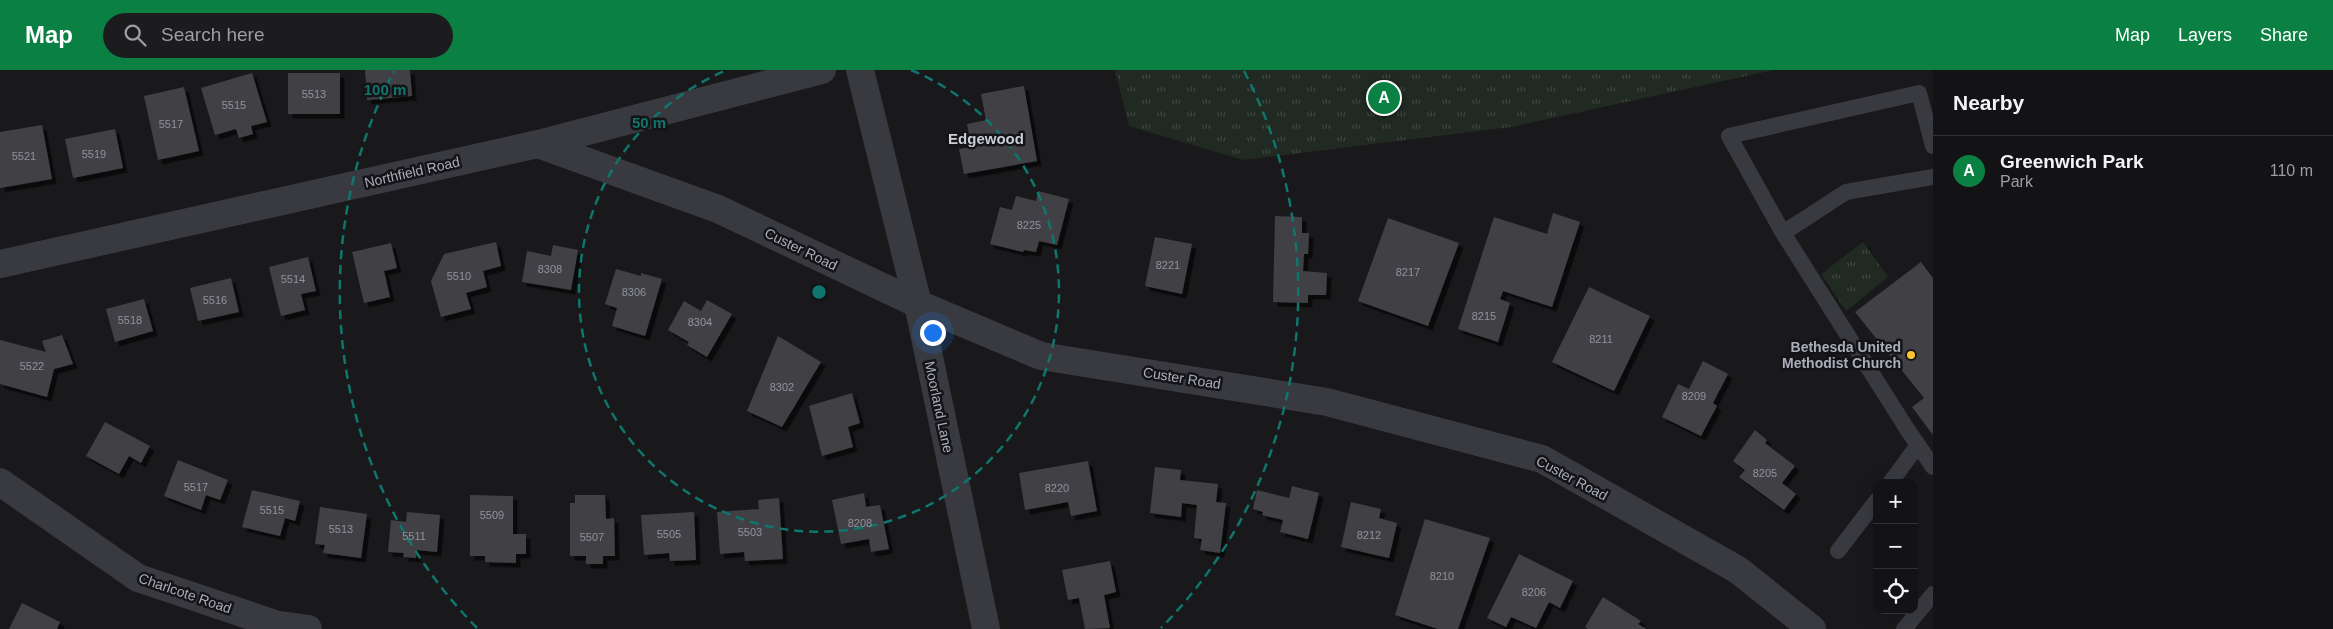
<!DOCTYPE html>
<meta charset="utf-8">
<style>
:root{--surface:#131214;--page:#1c1b1d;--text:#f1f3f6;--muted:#9d9ea0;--line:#323234;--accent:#0b8043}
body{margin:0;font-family:Helvetica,sans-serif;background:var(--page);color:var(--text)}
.controls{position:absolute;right:15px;bottom:15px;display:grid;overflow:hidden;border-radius:10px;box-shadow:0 5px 20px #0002}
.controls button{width:45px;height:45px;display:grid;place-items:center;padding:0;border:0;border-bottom:1px solid var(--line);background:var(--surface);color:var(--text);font:25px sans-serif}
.you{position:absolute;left:932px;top:262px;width:18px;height:18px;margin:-12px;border:4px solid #fff;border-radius:50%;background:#1a73e8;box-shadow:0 0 0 8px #1a73e833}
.badge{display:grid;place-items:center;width:32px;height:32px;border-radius:50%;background:var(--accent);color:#fff;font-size:16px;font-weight:700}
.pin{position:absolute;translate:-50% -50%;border:2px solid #fff;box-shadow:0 1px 5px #0006}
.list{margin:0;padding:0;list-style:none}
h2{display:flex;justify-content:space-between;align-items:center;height:65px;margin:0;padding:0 20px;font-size:21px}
h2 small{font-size:16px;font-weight:400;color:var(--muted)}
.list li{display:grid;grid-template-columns:32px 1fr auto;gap:15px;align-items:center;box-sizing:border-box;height:70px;padding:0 20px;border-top:1px solid var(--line)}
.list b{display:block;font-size:19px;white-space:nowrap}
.list p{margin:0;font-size:16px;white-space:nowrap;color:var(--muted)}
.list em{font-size:16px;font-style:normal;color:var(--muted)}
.icon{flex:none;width:28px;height:28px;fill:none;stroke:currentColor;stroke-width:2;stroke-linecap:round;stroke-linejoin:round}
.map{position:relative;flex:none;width:1933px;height:559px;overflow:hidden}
header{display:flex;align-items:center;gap:30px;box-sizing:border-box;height:70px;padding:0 25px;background:var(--accent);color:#fff}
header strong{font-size:24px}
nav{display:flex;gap:28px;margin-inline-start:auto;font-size:18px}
.search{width:350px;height:45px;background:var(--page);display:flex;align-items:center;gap:12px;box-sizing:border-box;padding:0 18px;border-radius:28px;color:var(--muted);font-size:19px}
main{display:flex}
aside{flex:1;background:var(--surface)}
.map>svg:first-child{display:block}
.park{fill:url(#park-tufts)}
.building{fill:#404045;filter:url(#shadow)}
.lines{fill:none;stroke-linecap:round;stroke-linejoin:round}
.lane{stroke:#393a40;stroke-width:16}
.street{stroke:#393a40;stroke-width:28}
.ring{fill:none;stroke:#0f766e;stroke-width:2.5;stroke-dasharray:9 6}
.poi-dot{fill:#fdc62f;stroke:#141316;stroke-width:2}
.labels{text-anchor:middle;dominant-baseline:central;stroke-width:5;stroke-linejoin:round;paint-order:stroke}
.number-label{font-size:11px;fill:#90929e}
.street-label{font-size:14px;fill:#aaaebb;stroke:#141316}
.poi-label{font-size:14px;font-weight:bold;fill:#aaaebb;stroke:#141316;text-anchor:end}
.neighbourhood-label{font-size:15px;font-weight:bold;fill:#cbced7;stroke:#141316}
.centre{fill:#0f766e;stroke:#141316;stroke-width:2.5}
.ring-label{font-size:15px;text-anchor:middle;font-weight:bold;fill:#0f766e;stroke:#141316;stroke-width:5;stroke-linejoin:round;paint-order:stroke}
</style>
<header>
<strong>Map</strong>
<div class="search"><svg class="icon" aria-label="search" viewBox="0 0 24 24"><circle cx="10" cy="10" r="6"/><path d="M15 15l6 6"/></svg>Search here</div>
<nav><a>Map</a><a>Layers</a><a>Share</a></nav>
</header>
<main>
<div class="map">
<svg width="1933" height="559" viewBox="0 0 1933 559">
<defs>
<pattern id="park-tufts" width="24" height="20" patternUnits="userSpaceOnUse" patternTransform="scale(1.25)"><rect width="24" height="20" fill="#202922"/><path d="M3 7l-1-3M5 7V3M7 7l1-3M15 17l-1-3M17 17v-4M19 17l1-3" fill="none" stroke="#3e4640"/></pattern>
<filter id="shadow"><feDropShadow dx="4.5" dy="4.5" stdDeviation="0" flood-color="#0009"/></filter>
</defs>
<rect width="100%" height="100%" fill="#19181b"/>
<!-- park -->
<path class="park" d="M1115 0H1774L1511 57 1243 90 1129 56Z
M1863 172 1888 207 1846 241 1821 204Z"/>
<!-- building -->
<path class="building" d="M365 0H410L412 26 367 30Z
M252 3 267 52 251 56 253 64 239 68 236 59 215 65 201 18Z
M288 3H340V44H288Z
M1024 16 1037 91 964 104 959 79 971 77 967 54 986 50 981 24Z
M184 17 199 81 158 90 144 26Z
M42 55 52 109 0 118V62Z
M115 59 123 98 73 108 65 69Z
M1038 121 1069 129 1057 175 1039 171 1036 182 1024 180 1023 182 990 174 1000 137 1012 140 1016 126 1036 131Z
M1553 143 1580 152 1552 237 1503 221 1500 229 1510 233 1498 272 1458 259 1494 147 1547 164Z
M1275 146 1302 147V163H1309L1308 184H1304L1303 201 1327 203 1326 225H1308V233L1273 232Z
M1388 148 1459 173 1428 256 1358 231Z
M1155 167 1192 174 1182 224 1145 216Z
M496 172 501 196 483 201 487 217 466 223 471 239 441 247 431 211 444 184Z
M391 173 397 198 384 201 390 227 364 233 352 182Z
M553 175 578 180 571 220 522 212 527 181 551 186Z
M308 187 316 221 301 224 305 240 281 246 269 197Z
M1921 192 1933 208V365L1912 337 1924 328 1855 242Z
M616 199 641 206V203L662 209 645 266 612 256 617 238 605 234Z
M231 208 239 242 198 251 190 218Z
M1589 217 1650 246 1614 321 1552 292Z
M144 229 153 261 115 272 106 239Z
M707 230 732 244 707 287 687 275 689 272 668 260 684 231 701 241Z
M62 265 73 294 54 299 47 327 0 314V270L46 282 42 271Z
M778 266 821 292 782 357 747 341Z
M1703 291 1728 304 1713 333 1717 336 1701 366 1662 347 1678 314 1689 319Z
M852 323 860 353 848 357 853 377 822 386 809 336Z
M105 352 150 376 141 393 129 386 119 404 86 386Z
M1755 360 1767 370 1765 373 1795 396 1782 413 1796 424 1784 440 1739 407 1745 400 1733 391Z
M178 390 228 410 220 430 206 425 201 440 164 426Z
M1088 391 1097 441 1071 446 1068 432 1025 440 1019 403Z
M1155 397 1181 400 1180 410 1218 414 1216 432 1226 433 1220 483 1200 480 1202 469 1194 468 1197 435 1182 433 1181 447 1150 443Z
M1292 416 1319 423 1308 469 1280 462 1283 450 1262 445 1263 442 1253 439 1257 420 1289 428Z
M252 420 300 431 295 451 285 448 280 466 242 457Z
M864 423 866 437 880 435 889 479 871 482 869 469 841 474 832 430Z
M470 425 513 426V464H526V484H516V493L485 492V486H470Z
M575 425H605L606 449 614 448 615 486H603V494H586V486H570V433H575Z
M779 428 783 489 745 491 744 482 720 484 717 442 759 439 758 430Z
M1351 432 1381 439 1379 448 1397 453 1389 488 1341 477Z
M320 437 367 444 361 488 323 483 325 475 315 474Z
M407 442 440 445 437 482 417 480 416 488 403 487 404 483 388 482 391 450 406 452Z
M694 442 696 490 670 491 669 483 644 485 641 445Z
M1425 449 1490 468 1458 559H1438L1395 545Z
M1519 484 1573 511 1560 538 1549 532 1536 558 1511 547 1506 557 1487 548Z
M1110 491 1116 522 1104 525 1110 558 1085 559 1079 528 1068 530 1062 500Z
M1603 527 1641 551 1638 554 1646 559H1588L1585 557Z
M22 533 60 552 57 559H9Z"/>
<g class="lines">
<!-- lane -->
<path class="lane" d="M1933 76 1919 23 1729 66 1783 163 1846 122 1933 107
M1783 163 1907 359 1933 397
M1890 413 1918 375
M1838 481 1877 430
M1904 559 1933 524"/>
<!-- street -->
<path class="street" d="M860 0 918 234 986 559
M538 74 718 139 918 234 1041 286 1327 332 1542 389 1738 500 1812 559
M0 194 538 74 822 0
M0 412 138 508 278 555 308 559"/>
</g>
<!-- distance rings -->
<g class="ring">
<path d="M911 0A240 240 0 1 1 727 0"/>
<path d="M477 558A479 479 0 0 1 394 1M1244 1A479 479 0 0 1 1161 558"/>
</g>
<!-- markers -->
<circle class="poi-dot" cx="1911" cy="285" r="5"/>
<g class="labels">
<!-- number labels -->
<g class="number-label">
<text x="314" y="24">5513</text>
<text x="234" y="35">5515</text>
<text x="171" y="54">5517</text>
<text x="94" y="84">5519</text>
<text x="24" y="86">5521</text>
<text x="1029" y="155">8225</text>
<text x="1168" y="195">8221</text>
<text x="550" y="199">8308</text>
<text x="1408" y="202">8217</text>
<text x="459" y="206">5510</text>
<text x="293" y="209">5514</text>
<text x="634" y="222">8306</text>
<text x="215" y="230">5516</text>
<text x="1484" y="246">8215</text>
<text x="130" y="250">5518</text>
<text x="700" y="252">8304</text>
<text x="1601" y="269">8211</text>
<text x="32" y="296">5522</text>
<text x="782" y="317">8302</text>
<text x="1694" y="326">8209</text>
<text x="1765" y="403">8205</text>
<text x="196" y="417">5517</text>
<text x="1057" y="418">8220</text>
<text x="272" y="440">5515</text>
<text x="492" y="445">5509</text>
<text x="860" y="453">8208</text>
<text x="341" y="459">5513</text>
<text x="750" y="462">5503</text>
<text x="669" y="464">5505</text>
<text x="1369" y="465">8212</text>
<text x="414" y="466">5511</text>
<text x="592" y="467">5507</text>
<text x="1442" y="506">8210</text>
<text x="1534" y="522">8206</text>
</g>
<!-- street labels -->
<g class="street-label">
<text transform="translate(412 102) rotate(-13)">Northfield Road</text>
<text transform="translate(801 179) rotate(26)">Custer Road</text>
<text transform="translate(1182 308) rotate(9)">Custer Road</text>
<text transform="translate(939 337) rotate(78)">Moorland Lane</text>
<text transform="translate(1572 408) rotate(28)">Custer Road</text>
<text transform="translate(185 523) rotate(19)">Charlcote Road</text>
</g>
<!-- poi labels -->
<g class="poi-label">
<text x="1901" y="277">Bethesda United<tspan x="1901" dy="16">Methodist Church</tspan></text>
</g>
<!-- neighbourhood labels -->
<g class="neighbourhood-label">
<text x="986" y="68">Edgewood</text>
</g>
</g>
<circle cx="819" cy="222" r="8" class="centre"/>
<g class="ring-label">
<text x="385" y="25">100 m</text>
<text x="649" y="58">50 m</text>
</g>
</svg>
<div class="controls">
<button>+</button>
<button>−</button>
<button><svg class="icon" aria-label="locate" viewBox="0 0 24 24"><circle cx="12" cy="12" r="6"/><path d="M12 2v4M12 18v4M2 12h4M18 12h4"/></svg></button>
</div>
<div class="you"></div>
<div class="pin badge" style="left:1384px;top:28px">A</div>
</div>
<aside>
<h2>Nearby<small></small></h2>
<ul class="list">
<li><span class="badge">A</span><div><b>Greenwich Park</b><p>Park</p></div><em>110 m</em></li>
</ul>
</aside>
</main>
